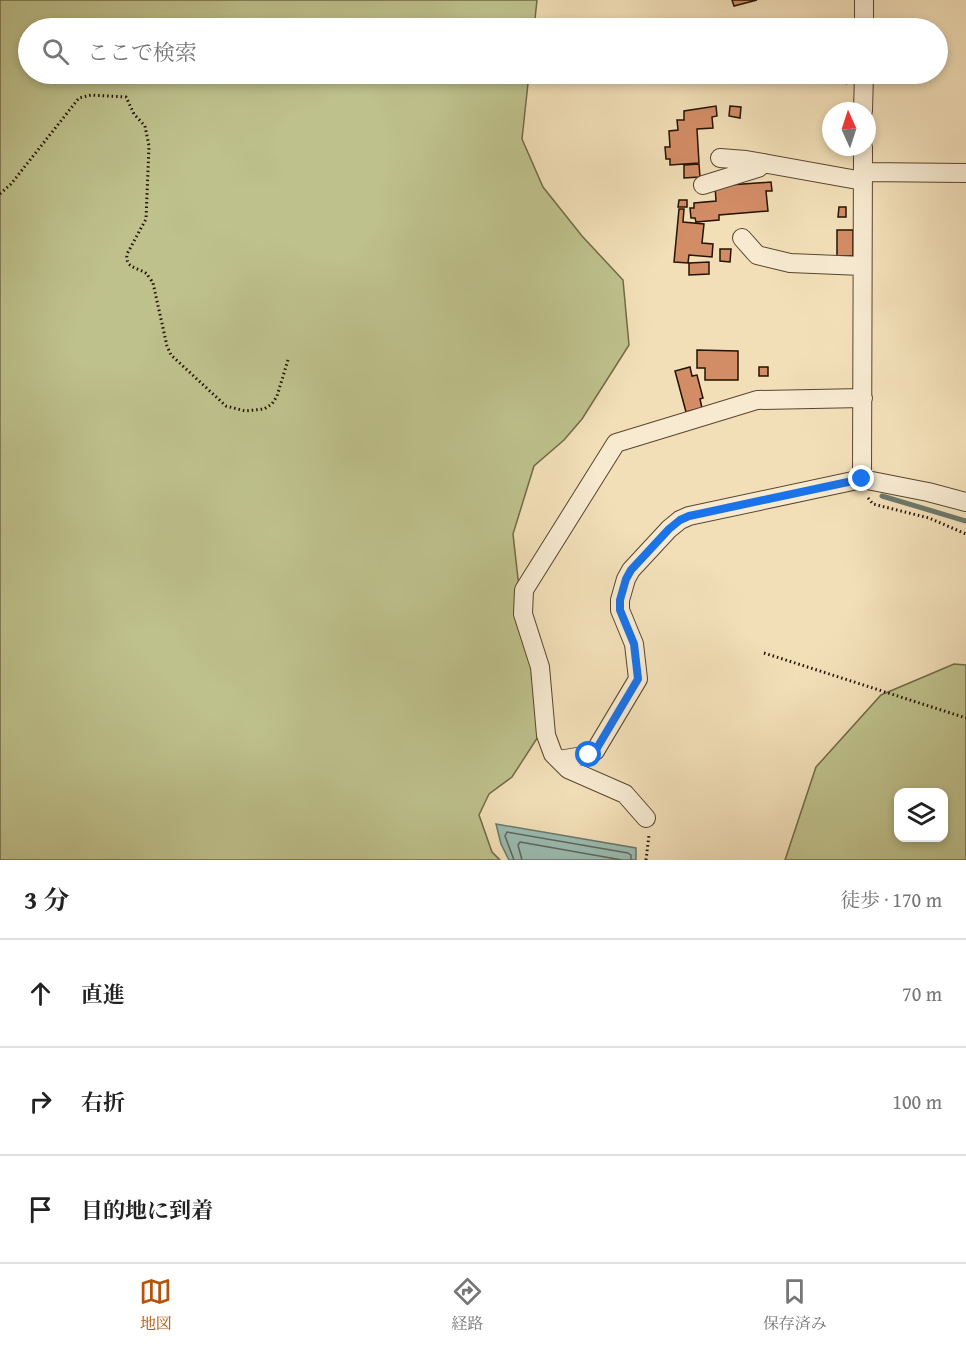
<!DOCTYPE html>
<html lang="ja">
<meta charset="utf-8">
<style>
:root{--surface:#fff;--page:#f6f6f6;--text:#222;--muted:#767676;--line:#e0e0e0;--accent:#b45309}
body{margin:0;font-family:"Gentium Book Plus","Noto Serif JP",serif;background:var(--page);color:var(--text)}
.controls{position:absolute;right:18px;bottom:18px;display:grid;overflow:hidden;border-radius:12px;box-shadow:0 3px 9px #0003}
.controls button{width:54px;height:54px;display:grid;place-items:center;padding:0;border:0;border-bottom:2px solid var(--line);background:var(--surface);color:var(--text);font:30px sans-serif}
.compass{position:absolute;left:822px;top:102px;width:54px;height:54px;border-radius:50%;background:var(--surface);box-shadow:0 3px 9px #0003;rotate:357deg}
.stop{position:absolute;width:18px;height:18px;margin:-14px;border:4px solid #1a73e8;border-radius:50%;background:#fff}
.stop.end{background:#1a73e8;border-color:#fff;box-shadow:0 2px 6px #0008}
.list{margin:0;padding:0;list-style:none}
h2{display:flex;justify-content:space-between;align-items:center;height:78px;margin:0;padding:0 24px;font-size:26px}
h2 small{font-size:20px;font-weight:400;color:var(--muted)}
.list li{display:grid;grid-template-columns:39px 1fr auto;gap:18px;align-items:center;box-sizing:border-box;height:108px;padding:0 24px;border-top:2px solid var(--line)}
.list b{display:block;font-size:22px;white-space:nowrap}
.list em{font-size:20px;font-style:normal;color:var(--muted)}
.icon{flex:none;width:33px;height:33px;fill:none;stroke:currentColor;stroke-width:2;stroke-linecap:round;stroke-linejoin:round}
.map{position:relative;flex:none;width:966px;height:860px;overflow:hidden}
.search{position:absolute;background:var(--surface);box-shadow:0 3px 9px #0003;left:18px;right:18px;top:18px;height:66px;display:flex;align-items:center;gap:15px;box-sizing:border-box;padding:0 21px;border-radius:33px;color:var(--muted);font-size:22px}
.sheet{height:402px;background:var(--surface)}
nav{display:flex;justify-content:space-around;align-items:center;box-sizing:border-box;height:84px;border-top:2px solid var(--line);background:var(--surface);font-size:16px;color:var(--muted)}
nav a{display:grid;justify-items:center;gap:3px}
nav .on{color:var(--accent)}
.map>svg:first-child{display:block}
.green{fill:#bec18c;stroke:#716a46;stroke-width:1.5;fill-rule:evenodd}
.water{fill:#9bbcb2;stroke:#6b786b;stroke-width:1.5}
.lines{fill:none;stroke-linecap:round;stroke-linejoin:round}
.shore{stroke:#606859;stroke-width:1.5}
.stream{stroke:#6b786b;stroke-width:5}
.building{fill:#d28c66;stroke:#241300;stroke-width:1.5}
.minor-casing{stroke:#58462e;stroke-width:20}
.path{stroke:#241300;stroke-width:3;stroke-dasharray:1.5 3;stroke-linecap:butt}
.minor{stroke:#f7ead1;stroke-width:18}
.route{stroke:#1a73e8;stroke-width:8}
</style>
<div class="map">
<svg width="966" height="860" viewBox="0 0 966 860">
<rect width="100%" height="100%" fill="#f2dfb8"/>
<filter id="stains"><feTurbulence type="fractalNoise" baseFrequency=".00333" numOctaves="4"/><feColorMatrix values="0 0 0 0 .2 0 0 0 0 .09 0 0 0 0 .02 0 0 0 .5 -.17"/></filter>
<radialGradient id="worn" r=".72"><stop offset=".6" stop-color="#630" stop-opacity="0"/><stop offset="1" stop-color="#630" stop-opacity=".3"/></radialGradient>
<!-- green -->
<path class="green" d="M0 0H537L534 28H28V74H529L522 139 543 187 582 236 623 280 629 345 582 419 564 440 534 466 513 534 521 605 545 726 512 777 489 794 479 815 492 852 500 860H0Z
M954 664 966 665V860H785L816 767 881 695ZM898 792H944V838H898Z"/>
<!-- water -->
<path class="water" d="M496 824 636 848V860H509L501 844Z"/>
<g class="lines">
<!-- shore -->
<path class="shore" d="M514 860 505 836 507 832 628 853 631 855V860
M522 860 518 845 520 842 622 860"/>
<!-- stream -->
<path class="stream" d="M882 496 966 521"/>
</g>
<!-- building -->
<path class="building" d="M732 0H757L734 6Z
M716 106 717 116 712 117 713 128 697 129 699 163 670 165V159H666L665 147H670L669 131 678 130 677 120H684V111Z
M730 106 741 107 740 118 729 116Z
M699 164 700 177 684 178V165Z
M771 182 772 191H766L768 211 719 215V220L696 222 695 218H691L690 208H694V203L716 201 715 186Z
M679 200H687V207H678Z
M839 207H846V217H838Z
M679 209H684L683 222 704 224 702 243 713 244 712 257 689 255 688 263 674 262Z
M837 230H853V256H837Z
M720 249H731L730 262 720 261Z
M709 262V274L689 275V263Z
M697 350 738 351V380H705V368H697Z
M690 367 692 376 697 375 703 398 700 399 702 408 686 412 675 371Z
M759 367H768V376H759Z"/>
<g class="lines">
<defs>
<path id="minor" d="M864 28V0
M863 111 864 74
M863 147 862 479 928 492 966 502
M720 158 746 160 863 181
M863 172 966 173
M703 185 758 168 764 163
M742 238 757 255 790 263 862 266
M559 760 589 755 595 751 638 679 634 644 620 610V600L626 579 631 570 669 529 680 520 689 516 862 479
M646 818 625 794 568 769 553 754 546 735 540 667 523 614 524 590 616 443 757 400 863 398"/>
</defs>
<!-- minor casing -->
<use href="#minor" class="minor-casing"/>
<!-- path -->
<path class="path" d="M770 74 847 83
M0 194 11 184 79 98 91 95 126 97 134 114 145 126 149 146 146 219 127 254C125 269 138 267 147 274 148 276 152 281 153 283L167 346 171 355 226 406 245 411 264 409 272 404 277 396 288 360
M868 498 873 504 929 518 966 534
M764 653 966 718
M646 860 649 835"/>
<!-- minor -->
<use href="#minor" class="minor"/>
</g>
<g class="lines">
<!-- route -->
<path class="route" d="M589 755 597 748 638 679 634 644 620 610V600L626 579 631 570 669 529 680 520 689 516 862 479"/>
</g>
<rect width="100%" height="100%" filter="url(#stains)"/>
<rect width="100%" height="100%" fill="url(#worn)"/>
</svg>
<div class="controls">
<button><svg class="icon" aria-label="layers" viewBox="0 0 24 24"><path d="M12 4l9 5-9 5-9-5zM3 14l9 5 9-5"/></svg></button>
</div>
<svg class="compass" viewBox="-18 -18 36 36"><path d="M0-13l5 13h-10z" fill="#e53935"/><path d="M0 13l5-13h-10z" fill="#767676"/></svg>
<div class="stop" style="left:589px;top:755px"></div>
<div class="stop end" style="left:862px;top:479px"></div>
<div class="search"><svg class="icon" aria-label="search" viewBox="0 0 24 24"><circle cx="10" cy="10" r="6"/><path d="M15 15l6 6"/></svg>ここで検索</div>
</div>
<section class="sheet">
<h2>3 分<small>徒歩 · 170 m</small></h2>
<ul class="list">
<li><svg class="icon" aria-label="ahead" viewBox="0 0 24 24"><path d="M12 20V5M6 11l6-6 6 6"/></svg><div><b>直進</b></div><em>70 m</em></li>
<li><svg class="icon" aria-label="right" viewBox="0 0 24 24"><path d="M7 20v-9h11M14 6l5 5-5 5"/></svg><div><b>右折</b></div><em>100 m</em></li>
<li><svg class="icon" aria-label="arrive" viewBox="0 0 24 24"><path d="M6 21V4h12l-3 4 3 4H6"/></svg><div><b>目的地に到着</b></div></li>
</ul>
</section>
<nav>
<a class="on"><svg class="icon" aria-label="map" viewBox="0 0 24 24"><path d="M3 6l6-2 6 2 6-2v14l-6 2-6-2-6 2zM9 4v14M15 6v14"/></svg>地図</a>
<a><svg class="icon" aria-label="directions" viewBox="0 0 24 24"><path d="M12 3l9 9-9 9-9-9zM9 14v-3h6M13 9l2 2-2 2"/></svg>経路</a>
<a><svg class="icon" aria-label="saved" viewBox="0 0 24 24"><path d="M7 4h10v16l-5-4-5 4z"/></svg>保存済み</a>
</nav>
